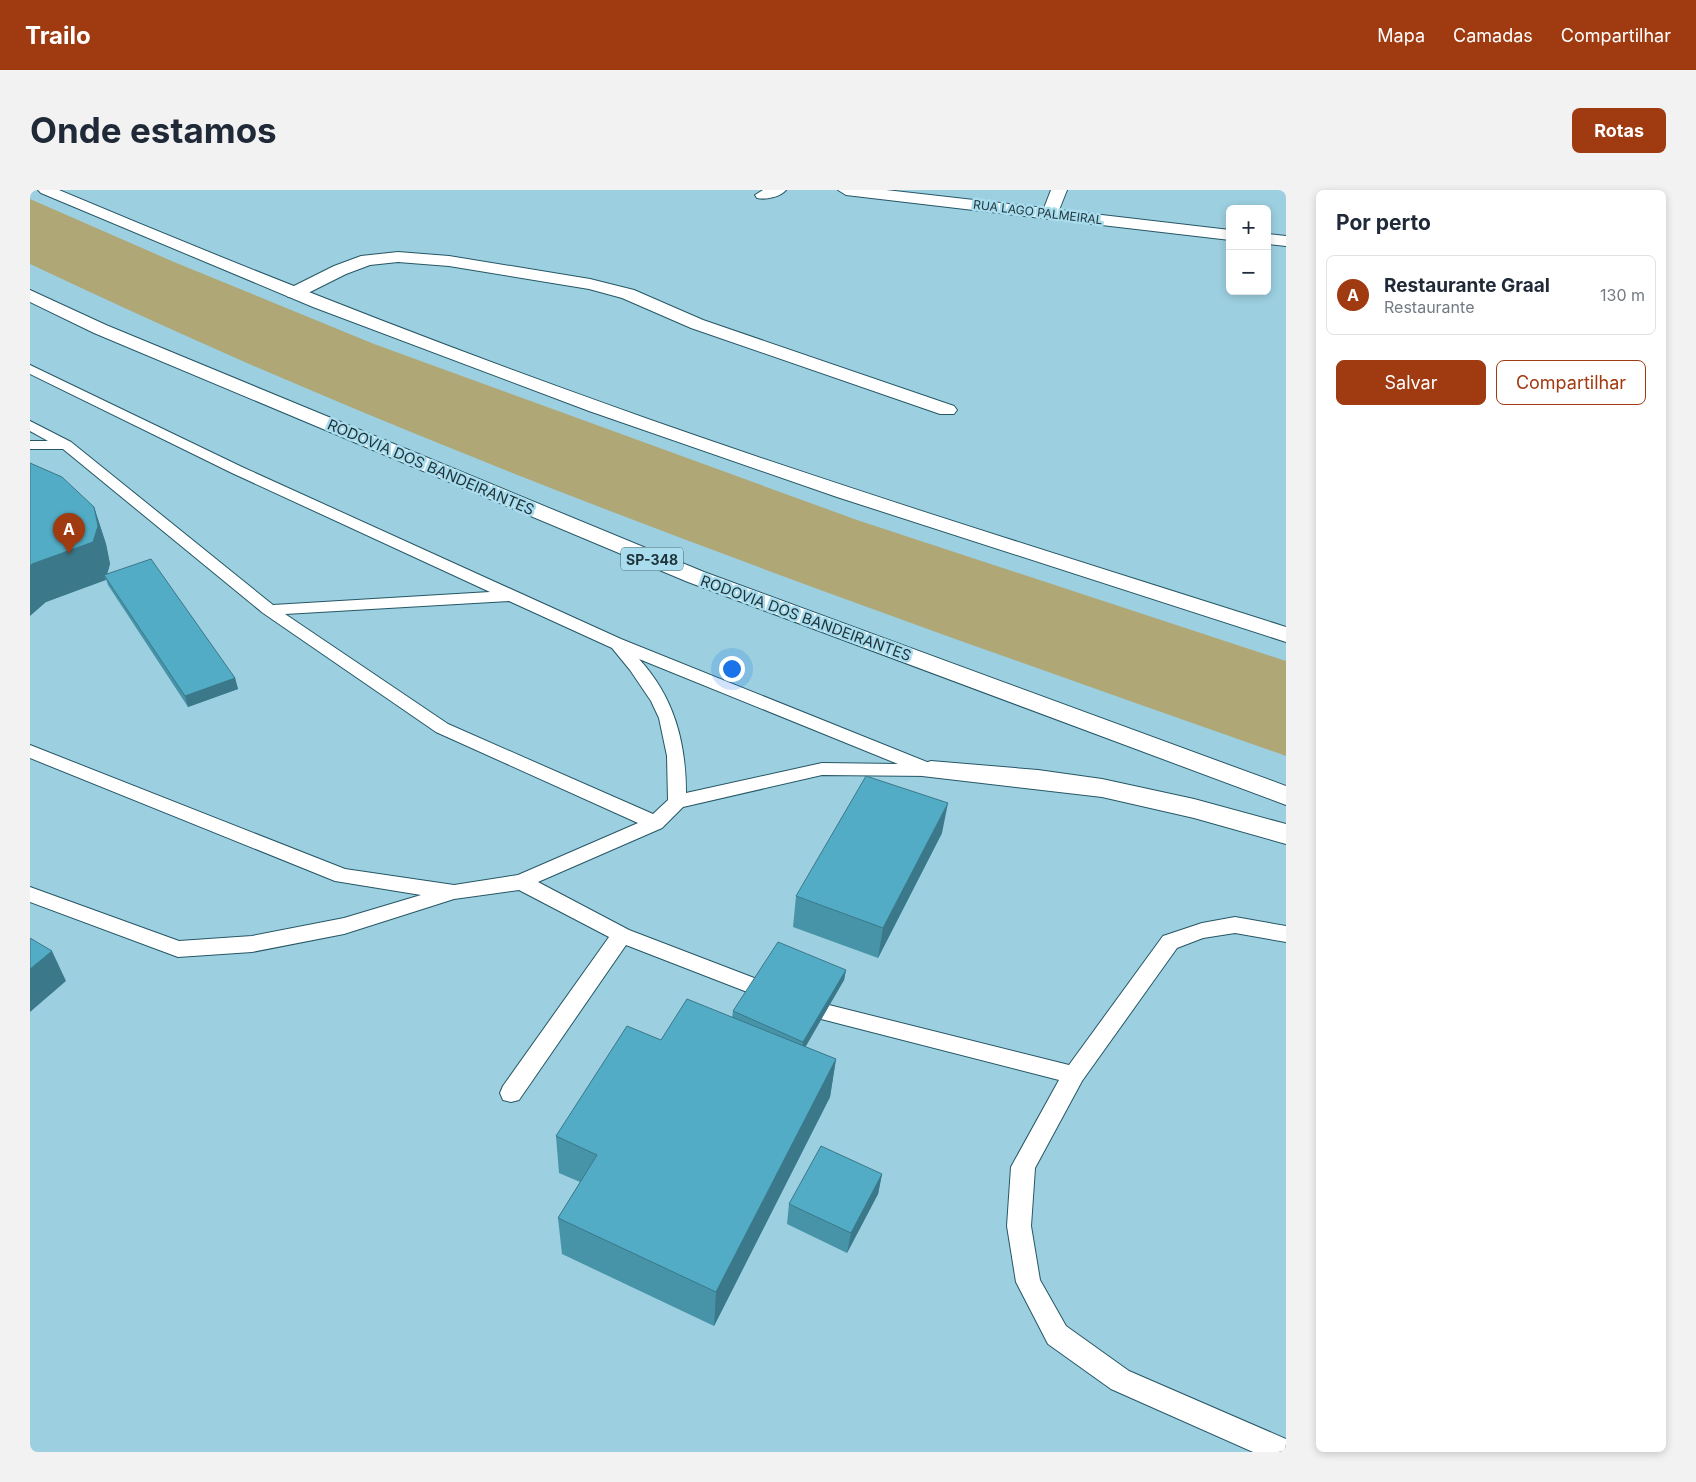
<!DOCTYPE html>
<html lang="pt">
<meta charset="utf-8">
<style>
:root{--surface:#fff;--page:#f2f2f3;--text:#1f2937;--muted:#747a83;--line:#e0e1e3;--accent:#a03a11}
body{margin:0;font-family:Inter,sans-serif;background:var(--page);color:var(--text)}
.controls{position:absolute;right:15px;top:15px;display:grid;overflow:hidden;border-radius:8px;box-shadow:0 2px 8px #0003}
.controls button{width:45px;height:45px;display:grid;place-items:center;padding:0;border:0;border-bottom:1px solid var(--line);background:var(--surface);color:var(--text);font:25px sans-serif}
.you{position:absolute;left:701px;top:478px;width:18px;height:18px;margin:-12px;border:4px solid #fff;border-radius:50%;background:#1a73e8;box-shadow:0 0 0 8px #1a73e833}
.badge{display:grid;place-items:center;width:32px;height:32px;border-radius:50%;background:var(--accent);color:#fff;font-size:16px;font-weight:700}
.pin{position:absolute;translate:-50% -41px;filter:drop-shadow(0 1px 2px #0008)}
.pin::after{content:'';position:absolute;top:26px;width:18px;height:15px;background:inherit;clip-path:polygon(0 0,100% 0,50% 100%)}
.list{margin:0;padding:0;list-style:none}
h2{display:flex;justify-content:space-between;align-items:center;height:65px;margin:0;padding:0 20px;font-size:21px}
h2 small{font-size:16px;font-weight:400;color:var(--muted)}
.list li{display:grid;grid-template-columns:32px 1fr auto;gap:15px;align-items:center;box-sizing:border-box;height:80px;margin:0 10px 10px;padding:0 10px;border:1px solid var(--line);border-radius:8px}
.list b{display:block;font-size:19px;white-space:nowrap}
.list p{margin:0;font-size:16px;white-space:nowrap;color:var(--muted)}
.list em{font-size:16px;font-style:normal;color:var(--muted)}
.actions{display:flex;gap:10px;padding:15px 20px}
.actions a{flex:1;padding:11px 0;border:1px solid var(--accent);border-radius:8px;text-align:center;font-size:18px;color:var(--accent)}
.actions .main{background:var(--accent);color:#fff}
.map{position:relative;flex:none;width:1256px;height:1262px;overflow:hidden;border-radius:8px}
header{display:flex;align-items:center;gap:30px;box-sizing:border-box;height:70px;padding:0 25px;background:var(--accent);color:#fff}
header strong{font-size:24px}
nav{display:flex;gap:28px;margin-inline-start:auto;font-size:18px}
.intro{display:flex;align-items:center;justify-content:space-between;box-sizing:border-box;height:120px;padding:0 30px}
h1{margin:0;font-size:35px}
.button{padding:12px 22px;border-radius:8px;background:var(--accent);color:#fff;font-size:18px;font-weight:700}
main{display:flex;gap:30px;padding:0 30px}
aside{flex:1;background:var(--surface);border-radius:8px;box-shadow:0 2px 8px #0003}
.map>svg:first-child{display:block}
.green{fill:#b0a776}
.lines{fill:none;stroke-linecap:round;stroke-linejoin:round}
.service-casing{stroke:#255765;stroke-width:2}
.minor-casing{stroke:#255765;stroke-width:2}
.motorway-casing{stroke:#255765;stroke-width:2}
.service{fill:#fff;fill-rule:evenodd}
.minor{fill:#fff;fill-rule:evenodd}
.motorway{fill:#fff;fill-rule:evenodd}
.wall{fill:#4794a9}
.shaded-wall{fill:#3a788a}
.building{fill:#53acc5;stroke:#3a788a}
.labels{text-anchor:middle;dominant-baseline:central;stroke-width:5;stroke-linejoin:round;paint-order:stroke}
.far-street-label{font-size:12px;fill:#1e3339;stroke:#a9dced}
.shield{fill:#a9dced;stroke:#48666f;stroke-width:1}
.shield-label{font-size:14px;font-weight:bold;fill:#1e3339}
.street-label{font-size:15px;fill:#1e3339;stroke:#a9dced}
</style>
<header>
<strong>Trailo</strong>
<nav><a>Mapa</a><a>Camadas</a><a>Compartilhar</a></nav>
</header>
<div class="intro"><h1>Onde estamos</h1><a class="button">Rotas</a></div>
<main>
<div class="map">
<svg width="1256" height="1262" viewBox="0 0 1256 1262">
<rect width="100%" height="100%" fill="#9ccfe0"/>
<!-- green -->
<path class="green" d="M0 9 144 72 344 154 827 330 1256 471V566C930 451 603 337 285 202 189 162 94 118 0 74Z"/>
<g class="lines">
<defs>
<path id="service" d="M0 175 212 277 591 449 907 576 910 580 907 584 901 586 792 585 653 617 632 638 508 692 599 740 732 791 735 797 732 803 725 805 596 755 489 910 481 912 473 910 470 903 473 896 579 747 489 700 424 709 314 744 222 762 148 767 0 712V697L149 751 222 746 314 728 391 705 305 691 0 568V555L315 679 424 695 488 685 608 633 406 542 233 423 33 259H0V251H18L0 241V231L41 252 243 415 460 402 202 283 0 184ZM479 411 582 458 600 480 621 511 629 528 637 566 638 610 623 624 418 534 255 424ZM609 469 868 574 792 573 656 603C656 552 644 507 609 469Z
M1205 727 1256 736V752L1205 743 1173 748 1147 758 1052 891 1005 978 1001 1036 1010 1090 1036 1136 1099 1181 1256 1249V1262H1223L1081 1199 1018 1154 986 1092 977 1036 981 977 1029 890 795 830 787 828 784 822 787 816 795 814 1039 875 1133 746 1172 733Z"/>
<path id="minor" d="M733 0H756C750 7 736 10 727 8L725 5Z
M808 0H856L1014 18 1021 0H1037L1029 20 1200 40V50L816 5Z
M1237 44 1256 46V56L1237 54Z
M368 62 419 66 560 89 604 100 673 130 924 216 927 220 924 224H910L661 138 592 108 559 99 419 76 368 72 340 75 316 84 270 107H258L255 103 258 99 304 76 331 66Z"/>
<path id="motorway" d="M8 0H29C238 88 450 171 664 245 860 313 1059 374 1256 437V452L807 307 559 221 283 117 11 3Z
M0 100 76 135 674 382 1256 596V615L658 392 64 143 0 112Z
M901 571 1008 580 1072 589 1164 609 1256 634V654L1164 628 1072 607 892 586 888 580 892 574Z"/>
</defs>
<!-- service casing -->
<use href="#service" class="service-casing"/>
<!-- minor casing -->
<use href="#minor" class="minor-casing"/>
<!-- motorway casing -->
<use href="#motorway" class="motorway-casing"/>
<!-- service -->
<use href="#service" class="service"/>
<!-- minor -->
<use href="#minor" class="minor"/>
<!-- motorway -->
<use href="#motorway" class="motorway"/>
</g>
<!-- wall -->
<path class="wall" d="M64 317 76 354 80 374 77 384 205 488 208 499 158 517 78 395 76 389 16 412Z
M912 643 848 768 763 737 766 706Z
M816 780 814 790 775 857 806 869 800 907 684 1136 532 1064 528 1028 550 992 529 983 526 946 631 850 702 828 703 821Z
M852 984 848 1004 817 1063 757 1034 759 1014Z"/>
<!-- shaded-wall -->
<path class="shaded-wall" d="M64 317 76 354 80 374 76 388 74 385 76 390 16 412 0 426V376Z
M205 488 208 499 158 517 155 506Z
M918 613 912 643 848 768 853 738Z
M22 761 36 791 0 822V779Z
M816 780 814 790 772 863 773 852Z
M806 869 800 907 684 1136 686 1102Z
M852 984 848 1004 817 1063 821 1043Z"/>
<!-- building -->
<path class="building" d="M0 273 32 287 64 317 68 336 63 352 2 374 0 376Z
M121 369 205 488 155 506 74 385Z
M836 586 918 613 853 738 766 706Z
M0 748 22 761 0 779Z
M748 752 816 780 773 852 703 821Z
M657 809 806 869 686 1102 528 1028 567 965 526 946 597 836 631 850Z
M791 956 852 984 821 1043 759 1014Z"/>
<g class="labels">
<!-- far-street labels -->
<g class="far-street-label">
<text transform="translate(1008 22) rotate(7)">RUA LAGO PALMEIRAL</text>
</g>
<!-- shield labels -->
<rect class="shield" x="591" y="357.5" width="62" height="23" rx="4"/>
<g class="shield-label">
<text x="622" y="369">SP-348</text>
</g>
<!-- street labels -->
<g class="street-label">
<text transform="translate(401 277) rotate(23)">RODOVIA DOS BANDEIRANTES</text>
<text transform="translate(776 428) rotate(20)">RODOVIA DOS BANDEIRANTES</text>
</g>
</g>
</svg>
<div class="controls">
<button>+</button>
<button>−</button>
</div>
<div class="you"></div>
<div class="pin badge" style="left:39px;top:364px">A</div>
</div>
<aside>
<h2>Por perto<small></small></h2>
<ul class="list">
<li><span class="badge">A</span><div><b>Restaurante Graal</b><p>Restaurante</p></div><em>130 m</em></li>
</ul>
<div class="actions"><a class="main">Salvar</a><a>Compartilhar</a></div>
</aside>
</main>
